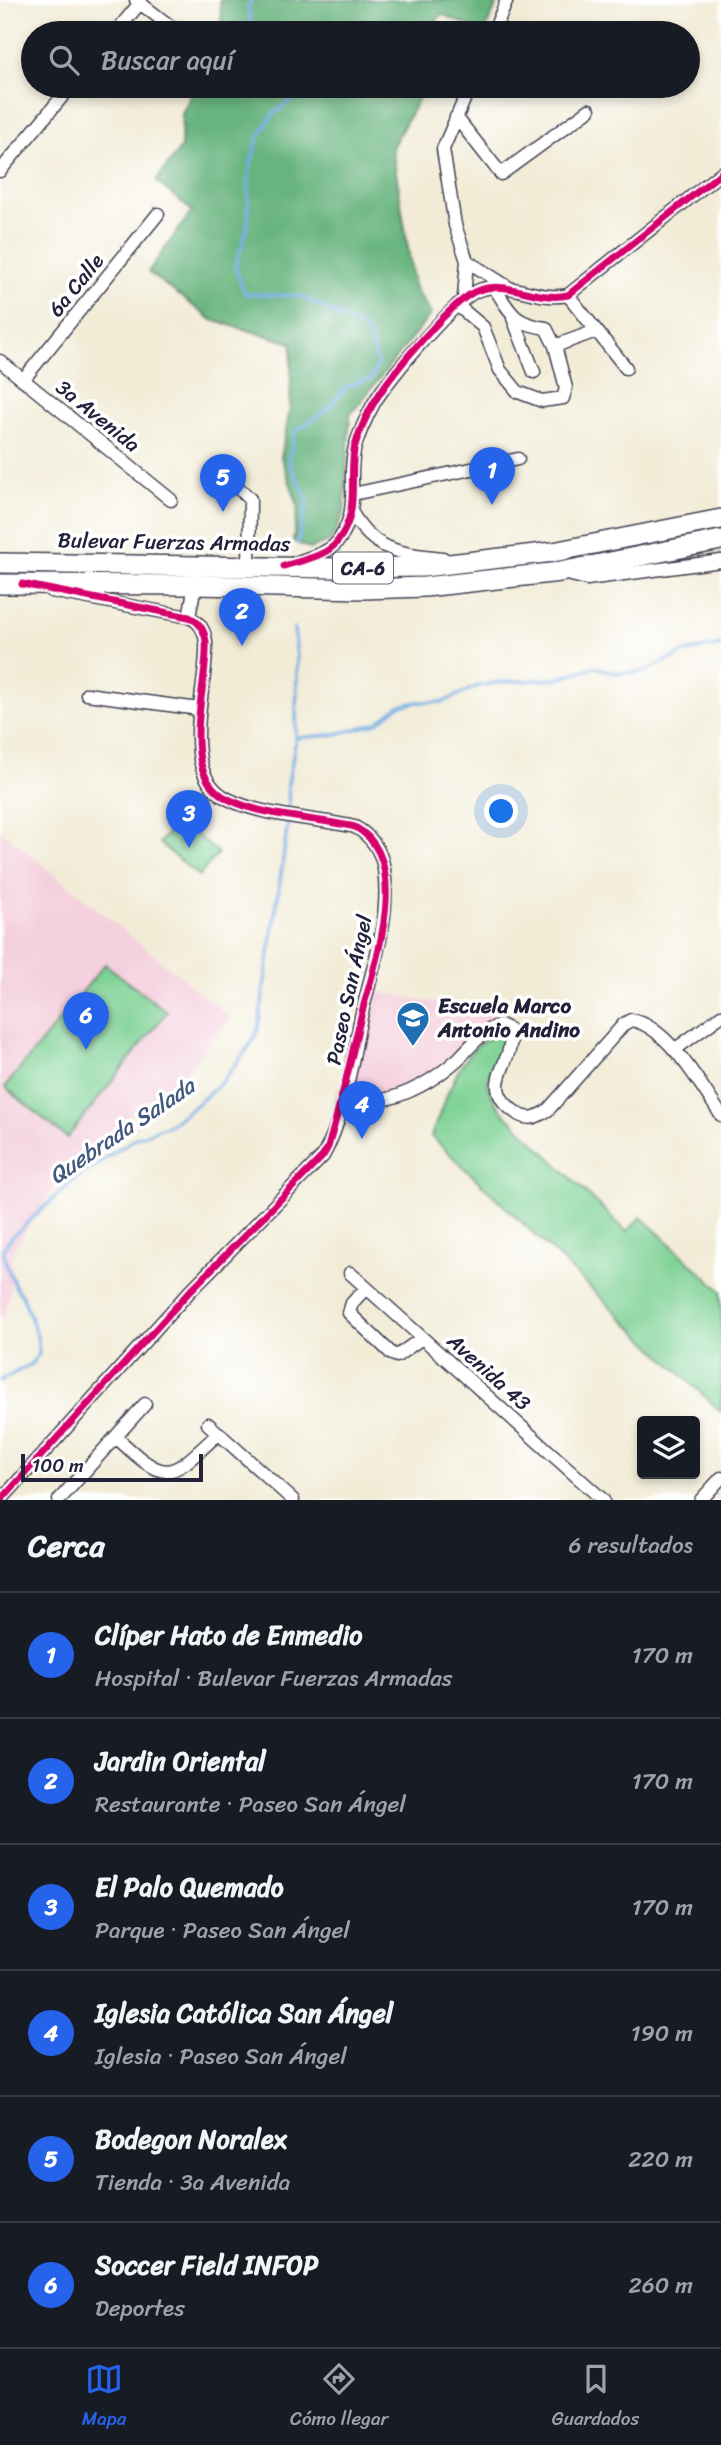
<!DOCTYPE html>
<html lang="es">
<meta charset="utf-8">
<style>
:root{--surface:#171b24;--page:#20242c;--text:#f1f3f6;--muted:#9ea1a6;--line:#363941;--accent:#2563eb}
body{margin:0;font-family:Sriracha,sans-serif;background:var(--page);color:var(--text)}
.controls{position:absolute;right:21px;bottom:21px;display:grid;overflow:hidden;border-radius:7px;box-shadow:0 4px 10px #0003}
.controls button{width:63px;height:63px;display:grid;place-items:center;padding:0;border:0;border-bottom:2px solid var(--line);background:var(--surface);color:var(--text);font:35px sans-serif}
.scale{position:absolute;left:21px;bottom:18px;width:182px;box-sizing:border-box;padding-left:7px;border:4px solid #22223b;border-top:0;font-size:19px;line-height:24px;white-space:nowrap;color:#22223b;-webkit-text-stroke:5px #fff;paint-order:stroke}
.you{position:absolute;left:502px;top:812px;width:24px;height:24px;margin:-18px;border:5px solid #fff;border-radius:50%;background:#1a73e8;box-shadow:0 0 0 10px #1a73e833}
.badge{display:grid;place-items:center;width:46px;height:46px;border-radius:50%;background:var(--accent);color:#fff;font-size:23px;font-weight:700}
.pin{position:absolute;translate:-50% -58px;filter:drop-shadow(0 2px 4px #0008)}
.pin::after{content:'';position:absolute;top:37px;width:24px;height:21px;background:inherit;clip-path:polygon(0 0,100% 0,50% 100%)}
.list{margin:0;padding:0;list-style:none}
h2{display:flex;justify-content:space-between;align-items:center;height:91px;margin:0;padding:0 28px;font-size:30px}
h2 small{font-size:23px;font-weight:400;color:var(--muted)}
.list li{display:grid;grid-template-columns:46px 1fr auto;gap:21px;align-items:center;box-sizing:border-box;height:126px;padding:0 28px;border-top:2px solid var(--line)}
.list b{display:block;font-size:26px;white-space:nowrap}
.list p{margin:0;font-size:23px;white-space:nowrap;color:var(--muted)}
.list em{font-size:23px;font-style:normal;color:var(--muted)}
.icon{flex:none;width:38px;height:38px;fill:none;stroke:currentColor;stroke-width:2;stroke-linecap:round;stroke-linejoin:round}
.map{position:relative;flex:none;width:721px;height:1500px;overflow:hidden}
.search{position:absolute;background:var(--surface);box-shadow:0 4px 10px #0003;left:21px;right:21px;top:21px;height:77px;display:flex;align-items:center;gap:18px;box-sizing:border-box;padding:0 24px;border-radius:38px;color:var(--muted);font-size:26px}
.sheet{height:847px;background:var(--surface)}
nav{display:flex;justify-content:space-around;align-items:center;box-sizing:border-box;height:98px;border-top:2px solid var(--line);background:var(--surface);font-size:19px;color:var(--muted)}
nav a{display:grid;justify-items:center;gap:4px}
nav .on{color:var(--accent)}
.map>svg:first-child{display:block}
.built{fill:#f4cfdd}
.green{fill:#7fd295;stroke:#507a68;stroke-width:2}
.forest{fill:#67b47e;stroke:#446b5c;stroke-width:2}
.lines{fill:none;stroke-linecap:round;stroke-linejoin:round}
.stream{stroke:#73ace3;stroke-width:3.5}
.minor-casing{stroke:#414052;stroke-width:15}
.highway-casing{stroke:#414052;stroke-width:22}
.minor{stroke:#fff;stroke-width:12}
.highway{stroke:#fff;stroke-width:19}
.cycleway-casing{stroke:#fff;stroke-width:11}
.cycleway{stroke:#d6006c;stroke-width:7}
.labels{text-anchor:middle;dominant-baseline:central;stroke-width:7;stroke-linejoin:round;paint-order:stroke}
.shield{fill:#fff;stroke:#646476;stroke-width:2}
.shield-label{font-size:19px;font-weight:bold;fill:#22223b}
.street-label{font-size:21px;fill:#22223b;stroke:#fff}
.poi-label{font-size:21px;font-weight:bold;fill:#22223b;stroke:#fff;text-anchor:start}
.water-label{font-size:23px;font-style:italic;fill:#42597e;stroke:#fff}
</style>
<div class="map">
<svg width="721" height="1500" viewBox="0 0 721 1500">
<rect width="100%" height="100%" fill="#fff"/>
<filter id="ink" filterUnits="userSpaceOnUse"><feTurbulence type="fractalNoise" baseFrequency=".0143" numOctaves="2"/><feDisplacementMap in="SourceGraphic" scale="14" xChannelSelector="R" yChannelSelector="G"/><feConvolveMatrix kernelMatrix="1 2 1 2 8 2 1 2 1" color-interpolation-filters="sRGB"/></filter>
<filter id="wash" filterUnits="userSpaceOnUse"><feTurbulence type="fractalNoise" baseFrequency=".00686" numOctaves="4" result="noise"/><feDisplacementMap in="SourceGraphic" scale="28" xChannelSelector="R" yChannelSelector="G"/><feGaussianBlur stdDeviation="1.57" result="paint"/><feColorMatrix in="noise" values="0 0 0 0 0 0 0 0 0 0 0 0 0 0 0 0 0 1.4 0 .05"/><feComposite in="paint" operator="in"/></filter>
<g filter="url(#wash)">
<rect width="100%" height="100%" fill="#f2ecd7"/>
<!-- built -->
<path class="built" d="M0 830 230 1017 170 1092 126 1118 78 1156 59 1181 13 1250 10 1293 5 1314 0 1320Z
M374 991 505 1016 504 1024 421 1082 373 1098 350 1094Z"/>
<!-- green -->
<path class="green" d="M179 820 218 853 199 876 159 843Z
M105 964 167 1012 67 1138 5 1087Z
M495 1036H501L504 1039C494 1073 475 1078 502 1111L627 1232 641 1217 721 1291V1412L431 1136C444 1105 460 1045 495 1036Z"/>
<!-- forest -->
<path class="forest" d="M220 0H499L484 32 441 14 430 33H222Z
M196 86H418V100L392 147 414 286 431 314 350 415 344 513 331 541 310 549 293 541 298 506 281 457 290 408 292 343 212 320 148 272 192 211 156 181 181 147 182 113Z"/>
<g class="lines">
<!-- stream -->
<path class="stream" d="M252 0 248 6 252 32 255 33
M297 543 308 500 288 461 296 431 328 409 346 387 372 378 378 364 368 331 301 296 245 294 235 267 248 225 249 171 258 138 273 114 302 92 306 86
M296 738 331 735 353 730 377 723 399 706 418 702H443L478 686 500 682 557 679 595 667 617 673 643 672 686 652 721 645
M0 1381 31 1364 39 1354 37 1335 23 1297 16 1288 6 1264 3 1249 12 1237 76 1178 134 1139 171 1124 197 1104 223 1081 250 1045 258 1030 282 867 289 813 288 784 296 738 297 658 294 628"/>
</g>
</g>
<g filter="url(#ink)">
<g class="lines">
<defs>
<path id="minor" d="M136 0 179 33
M115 33 140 3
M493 33 507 0
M456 117 501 174 589 110
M0 171 71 86
M467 261 508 287
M568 295 626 368
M464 297 467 261 455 225 443 149 470 86
M457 305 483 327 500 370 518 392 542 401 563 398 566 388 555 346 546 328C513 323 511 313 494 287
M513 318 534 372
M555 346 596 331
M0 361 171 500
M23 380 158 214
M232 482 250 499 249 566
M353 494 518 459
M352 513C374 552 403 554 443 558
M292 564C307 558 329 554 339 540 362 506 346 480 355 447 359 433 367 416 374 403 387 380 456 298 479 290 509 279 537 302 568 295L721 173
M567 574 587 579 721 561
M189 617 195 585
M87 694 199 709
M674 1050 721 1016
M344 1096C354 1098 366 1102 376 1101 406 1097 436 1079 458 1059 471 1046 482 1031 500 1025L510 1030C517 1064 474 1085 518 1114 530 1121 537 1117 548 1110L624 1024 631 1020C667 1025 702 1087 721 1115
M350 1273 603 1500
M366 1288 352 1303 349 1313 392 1354 397 1356 422 1338
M208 1424 293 1500
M116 1437C168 1486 169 1479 219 1433
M1 1500 190 1291 323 1156C344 1119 352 1059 361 1017 372 968 391 920 384 869 381 850 371 836 355 827 316 818 264 817 228 799 175 773 209 686 206 642 205 631 199 621 189 617L51 591
M59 1500 145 1404
M701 1500 721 1478"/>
<path id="highway" d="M0 563 339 568 423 567 553 552 721 519
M0 584 197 585 363 589 425 587 560 572 721 540"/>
</defs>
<!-- minor casing -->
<use href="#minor" class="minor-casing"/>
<!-- highway casing -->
<use href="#highway" class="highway-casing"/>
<!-- minor -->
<use href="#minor" class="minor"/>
<!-- highway -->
<use href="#highway" class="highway"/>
<defs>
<path id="cycleway" d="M284 566C300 561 327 556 337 542 360 513 349 483 354 450 356 438 368 412 375 401 390 376 453 298 479 290 509 280 537 302 568 295L721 173
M1 1500 190 1291 323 1156 328 1147C342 1101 351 1058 362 1012 375 963 413 858 355 827 316 818 264 817 228 799 175 773 209 686 206 642 205 631 199 621 189 617L22 584"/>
</defs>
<!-- cycleway casing -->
<use href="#cycleway" class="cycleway-casing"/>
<!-- cycleway -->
<use href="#cycleway" class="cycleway"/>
</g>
</g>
<!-- icons -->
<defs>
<symbol id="school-pin" viewBox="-11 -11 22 30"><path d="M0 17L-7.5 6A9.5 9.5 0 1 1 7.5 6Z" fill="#1f6fb2" stroke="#fff"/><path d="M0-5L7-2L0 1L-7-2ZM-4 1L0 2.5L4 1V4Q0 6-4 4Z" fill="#fff"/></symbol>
</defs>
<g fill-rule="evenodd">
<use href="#school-pin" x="394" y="999" width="38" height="52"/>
</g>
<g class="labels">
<!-- shield labels -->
<rect class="shield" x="333" y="552.5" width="60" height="31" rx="5"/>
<g class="shield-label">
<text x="363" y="568">CA-6</text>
</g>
<!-- street labels -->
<g class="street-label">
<text transform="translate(76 285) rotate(-51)">6a Calle</text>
<text transform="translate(98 416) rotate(39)">3a Avenida</text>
<text transform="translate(174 542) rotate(1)">Bulevar Fuerzas Armadas</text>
<text transform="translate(349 990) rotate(-78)">Paseo San Ángel</text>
<text transform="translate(489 1372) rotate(42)">Avenida 43</text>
</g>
<!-- poi labels -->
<g class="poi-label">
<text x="438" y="1006">Escuela Marco<tspan x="438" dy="24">Antonio Andino</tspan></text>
</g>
<!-- water labels -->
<g class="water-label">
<text transform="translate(122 1131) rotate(-34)">Quebrada Salada</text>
</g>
</g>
</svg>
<div class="controls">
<button><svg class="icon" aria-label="layers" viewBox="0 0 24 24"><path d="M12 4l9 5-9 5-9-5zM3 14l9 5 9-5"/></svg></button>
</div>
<div class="scale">100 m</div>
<div class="you"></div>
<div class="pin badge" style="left:492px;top:505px">1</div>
<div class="pin badge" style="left:242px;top:646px">2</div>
<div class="pin badge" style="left:189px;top:848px">3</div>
<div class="pin badge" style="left:362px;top:1139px">4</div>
<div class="pin badge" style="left:223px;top:512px">5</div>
<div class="pin badge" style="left:86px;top:1050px">6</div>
<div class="search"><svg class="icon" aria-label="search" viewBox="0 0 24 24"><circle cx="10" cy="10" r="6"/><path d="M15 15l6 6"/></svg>Buscar aquí</div>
</div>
<section class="sheet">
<h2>Cerca<small>6 resultados</small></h2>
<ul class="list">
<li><span class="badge">1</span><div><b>Clíper Hato de Enmedio</b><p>Hospital · Bulevar Fuerzas Armadas</p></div><em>170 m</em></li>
<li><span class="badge">2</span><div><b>Jardin Oriental</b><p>Restaurante · Paseo San Ángel</p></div><em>170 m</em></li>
<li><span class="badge">3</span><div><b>El Palo Quemado</b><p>Parque · Paseo San Ángel</p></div><em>170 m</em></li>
<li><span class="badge">4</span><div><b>Iglesia Católica San Ángel</b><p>Iglesia · Paseo San Ángel</p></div><em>190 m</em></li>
<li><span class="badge">5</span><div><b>Bodegon Noralex</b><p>Tienda · 3a Avenida</p></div><em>220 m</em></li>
<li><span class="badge">6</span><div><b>Soccer Field INFOP</b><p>Deportes</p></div><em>260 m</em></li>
</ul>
</section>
<nav>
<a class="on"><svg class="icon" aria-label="map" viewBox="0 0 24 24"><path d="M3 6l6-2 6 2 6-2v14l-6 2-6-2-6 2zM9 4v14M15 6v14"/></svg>Mapa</a>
<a><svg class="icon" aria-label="directions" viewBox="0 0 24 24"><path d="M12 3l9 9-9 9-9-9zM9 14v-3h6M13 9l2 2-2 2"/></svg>Cómo llegar</a>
<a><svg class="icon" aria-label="saved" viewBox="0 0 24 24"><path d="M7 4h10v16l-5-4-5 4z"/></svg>Guardados</a>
</nav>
